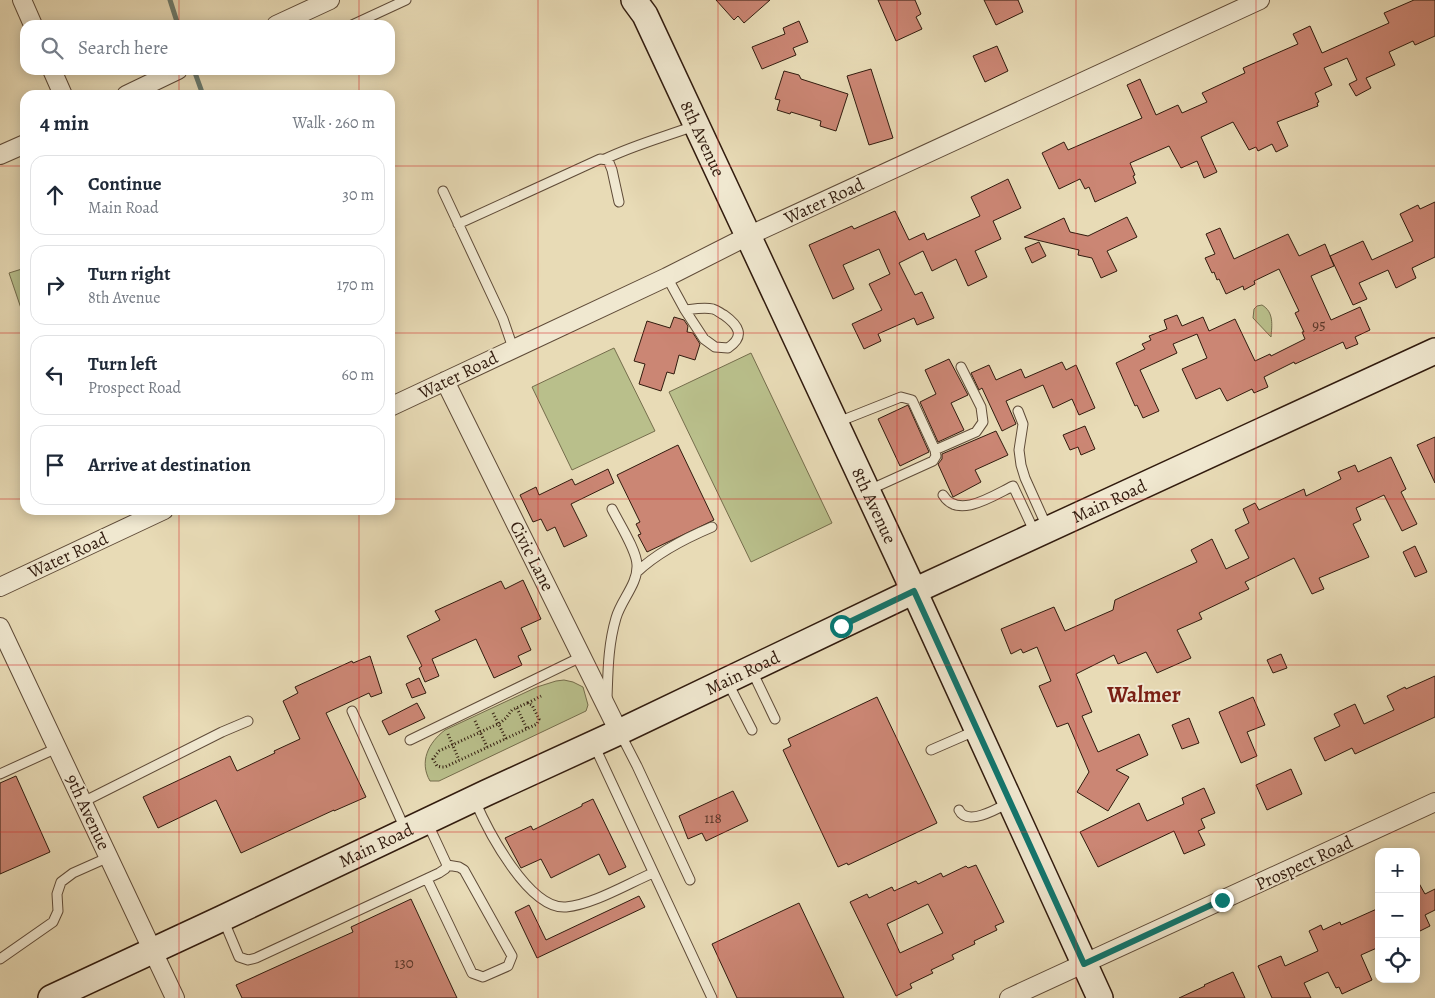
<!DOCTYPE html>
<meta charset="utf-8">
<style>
:root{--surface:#fff;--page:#f2f2f3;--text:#1f2937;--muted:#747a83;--line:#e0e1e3}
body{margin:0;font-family:Alegreya,serif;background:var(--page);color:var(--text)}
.controls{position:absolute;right:15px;bottom:15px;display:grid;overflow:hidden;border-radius:10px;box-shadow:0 2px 12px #0003}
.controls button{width:45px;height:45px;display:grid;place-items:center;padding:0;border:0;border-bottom:1px solid var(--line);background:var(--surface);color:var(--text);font:25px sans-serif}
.stop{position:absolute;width:15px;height:15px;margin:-11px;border:4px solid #0f766e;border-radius:50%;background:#fff}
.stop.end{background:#0f766e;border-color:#fff;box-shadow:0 1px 5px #0008}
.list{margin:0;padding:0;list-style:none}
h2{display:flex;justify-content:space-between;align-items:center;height:65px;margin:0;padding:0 20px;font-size:21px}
h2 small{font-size:16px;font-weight:400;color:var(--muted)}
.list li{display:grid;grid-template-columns:32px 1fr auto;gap:15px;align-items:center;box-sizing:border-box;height:80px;margin:0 10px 10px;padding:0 10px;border:1px solid var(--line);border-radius:15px}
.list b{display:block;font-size:19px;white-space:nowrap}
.list p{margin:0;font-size:16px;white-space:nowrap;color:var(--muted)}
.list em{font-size:16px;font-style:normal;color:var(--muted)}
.icon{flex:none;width:28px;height:28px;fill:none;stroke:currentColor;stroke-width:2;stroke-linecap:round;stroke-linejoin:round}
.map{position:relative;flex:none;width:1435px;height:998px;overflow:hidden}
.search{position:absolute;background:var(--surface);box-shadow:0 2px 12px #0003;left:20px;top:20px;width:375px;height:55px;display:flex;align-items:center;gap:12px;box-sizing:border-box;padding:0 18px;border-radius:15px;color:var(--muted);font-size:19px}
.panel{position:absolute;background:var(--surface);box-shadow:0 2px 12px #0003;left:20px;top:90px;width:375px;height:425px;border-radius:15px}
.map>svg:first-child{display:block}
.green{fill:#b9bf8b;stroke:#756d4c}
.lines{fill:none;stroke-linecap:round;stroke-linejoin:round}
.stream{stroke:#6e7b6d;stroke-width:5}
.building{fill:#cb8674;stroke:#311b0e;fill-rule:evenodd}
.lane-casing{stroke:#5f4b38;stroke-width:11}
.street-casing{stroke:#5f4b38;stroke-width:20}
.secondary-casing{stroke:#311b0e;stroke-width:28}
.path{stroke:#311b0e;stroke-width:3;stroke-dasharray:1 2.5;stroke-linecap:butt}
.lane{stroke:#f0e8d0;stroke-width:9}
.street{stroke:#f0e8d0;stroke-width:18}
.secondary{stroke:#f0e8d0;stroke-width:25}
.route{stroke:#0f766e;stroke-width:6}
.grid{fill:none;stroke:#d62828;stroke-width:1;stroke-opacity:0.55}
.labels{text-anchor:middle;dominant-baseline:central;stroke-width:4;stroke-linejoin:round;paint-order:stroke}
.number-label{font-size:15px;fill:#583628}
.street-label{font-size:18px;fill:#311b0e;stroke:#f0e8d0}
.district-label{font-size:22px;font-weight:bold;fill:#7a1f14;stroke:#f0e8d0}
</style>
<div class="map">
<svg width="1435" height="998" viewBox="0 0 1435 998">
<rect width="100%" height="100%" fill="#e8dbb6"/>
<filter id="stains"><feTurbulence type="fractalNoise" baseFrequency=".004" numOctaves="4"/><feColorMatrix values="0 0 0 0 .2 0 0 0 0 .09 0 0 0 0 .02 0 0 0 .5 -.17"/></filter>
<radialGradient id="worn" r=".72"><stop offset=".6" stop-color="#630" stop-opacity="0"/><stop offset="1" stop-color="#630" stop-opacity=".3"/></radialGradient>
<!-- green -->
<path class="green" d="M25 268V320L9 273Z
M1262 305C1274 312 1272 325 1271 337L1253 318 1254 309 1257 306Z
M614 348 655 431 572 470 532 387Z
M751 353 832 523 751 562 669 392Z
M564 680 573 682 583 687 588 705 586 711 439 781H430C419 762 428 743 445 730L537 687 556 681Z"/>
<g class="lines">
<!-- stream -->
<path class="stream" d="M170 0 178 25
M194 70 203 95"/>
</g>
<!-- building -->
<path class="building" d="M716 0H770L744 23 738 16 734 20Z
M878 0H915L921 14 916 17 922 29 896 41Z
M984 0H1018L1023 12 996 25Z
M1414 0H1435V36L1415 45 1413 41 1389 52 1395 65 1366 78 1371 88 1356 96 1349 84 1357 80 1347 58 1324 68 1332 85 1315 93 1319 102 1317 103 1318 106 1277 122 1288 146 1276 152 1272 144 1258 151 1256 147 1249 150 1233 122 1201 137 1217 172 1204 178 1197 161 1181 168 1169 146 1130 163 1135 175 1133 176 1136 183 1095 202 1089 187 1085 189 1080 179 1059 189 1042 153 1064 142 1068 150 1142 118 1127 85 1140 79 1156 115 1178 105 1182 113 1207 102 1202 93 1245 73 1243 68 1298 44 1293 34 1310 26 1322 53 1389 23 1384 13Z
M799 21 808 42 793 48 796 55 762 69 752 47 785 34 783 28Z
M997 46 1008 71 985 82 973 56Z
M871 69 893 138 869 145 847 76Z
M784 71 799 75 801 79 848 94 836 131 820 126 821 121 791 112 790 114 777 110 780 100 775 99Z
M1008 179 1021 208 993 221 1001 239 975 251 987 277 968 286 956 259 932 271 923 251 899 263 915 295 922 292 934 318 917 325 914 318 878 334 881 341 864 349 852 324 882 310 869 284 890 274 879 249 843 265 854 289 833 299 809 245 852 226 854 229 895 211 909 240 924 233 927 240 980 216 971 197Z
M1435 202V257L1412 268 1416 278 1396 288 1388 270 1359 283 1367 299 1353 305 1330 256 1363 241 1372 260 1413 241 1400 214 1418 205 1420 209Z
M1127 217 1137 237 1107 251 1117 271 1101 278 1092 258 1078 255 1079 250 1024 237 1064 218 1070 232 1088 236Z
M1220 228 1234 259 1288 234 1299 256 1325 244 1334 266 1311 276 1331 320 1360 307 1370 330 1355 337 1358 344 1346 349 1343 342 1295 364 1294 362 1264 377 1268 387 1254 393 1252 389 1227 401 1220 388 1196 399 1182 369 1207 358 1197 334 1173 344 1177 353 1140 370 1159 411 1143 418 1137 405 1135 406 1116 363 1145 349 1142 344 1151 340 1149 336 1167 329 1164 320 1177 315 1182 326 1203 317 1209 331 1235 319 1255 361 1270 354 1271 356 1305 339 1302 332H1304L1295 313 1299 311 1279 269 1254 281 1255 284 1244 290 1243 286 1226 294 1219 279 1217 280 1214 272 1212 273 1205 258 1215 254 1206 234Z
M1039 242 1046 256 1032 263 1025 248Z
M674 317 684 320 688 326 687 332 693 333 700 344 695 360 679 355 674 374 667 372 661 391 639 384 645 364 634 361 647 321 670 328Z
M949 359 968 395 951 403 964 430 938 442 920 402 936 394 925 370Z
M1062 362 1066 370 1076 365 1095 408 1079 415 1072 399 1053 408 1043 385 1006 401 1016 424 1002 431 982 388 979 390 971 373 989 365 996 380 1021 369 1025 378Z
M908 405 929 452 900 466 878 419Z
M1085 426 1095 449 1081 455 1078 447 1070 450 1063 435Z
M996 431 1008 455 975 470 981 482 953 497 938 464 942 459V454Z
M1435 437V483L1417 445Z
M678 445 714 520 647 552 638 535 641 534 636 524 640 522 617 475Z
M1391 457 1406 489 1401 492 1417 524 1402 531 1384 495 1356 508 1361 520 1353 524 1369 557 1319 578 1324 589 1312 594 1294 558 1245 582 1249 589 1199 613 1202 619 1177 630 1191 658 1157 673 1146 652 1118 664 1114 655 1076 674 1092 712 1082 716 1098 752 1139 734 1148 755 1116 770 1129 777 1108 811 1077 792 1089 772 1068 723 1057 727 1039 686 1051 681 1037 647 1023 653 1021 649 1011 654 1001 629 1054 607 1065 631 1113 610 1115 600 1197 562 1191 550 1212 539 1226 569 1249 558 1235 530 1249 523 1243 509 1255 503 1259 510 1304 489 1306 496 1341 479 1338 472 1355 465 1358 472Z
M608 469 614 483 571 504 587 536 564 547 555 527 547 531 541 519 533 522 520 495 536 487 539 495 572 479 575 485Z
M1415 546 1427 572 1415 577 1403 552Z
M523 580 541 619 521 628 531 650 518 656 522 665 494 678 476 639 432 659 439 676 425 682 419 668 422 666 407 636 440 620 435 611 501 581 505 589Z
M1281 654 1287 668 1273 673 1267 660Z
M370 656 382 693 371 697 369 693 326 713 366 797 334 811V810L241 853 216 800 158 828 143 797 230 756 237 771 275 753 274 751 300 739 283 701 298 693 295 687 352 661 353 663Z
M1435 676V717L1355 754 1352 748 1325 761 1314 738 1340 726 1334 714 1355 704 1364 724 1394 710 1387 696 1405 687 1406 689Z
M419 678 426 693 412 698 406 684Z
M877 697 937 823 848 865 847 863 838 867 783 750 791 746 788 739Z
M1253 697 1265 725 1247 732 1257 756 1241 763 1219 712Z
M417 703 425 718 389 735 382 721Z
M1189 718 1199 743 1182 749 1172 725Z
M1291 769 1302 794 1267 810 1256 785Z
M16 776 50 852 0 874V783Z
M1204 788 1215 813 1201 819 1205 828 1198 831 1205 845 1184 854 1174 831 1098 867 1080 832 1139 803 1147 821 1184 804 1182 798Z
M733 791 748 821 706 841 702 833 688 839 679 816Z
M593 799 626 867 609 875 599 854 551 878 541 859 521 868 505 838 531 826 533 830 582 806V804Z
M976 865 1004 922 995 926 997 930 974 941 975 944 952 955 954 959 931 970 933 973 910 984 912 988 896 996 850 902 867 894 869 898 892 887 894 891 916 881 918 884 941 873 943 877 966 866 968 868ZM928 904 943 933 900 953 887 924Z
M1416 878 1425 894 1435 889V910L1425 915 1430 926 1416 933Z
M639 896 645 907 537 958 515 912 529 905 546 940Z
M411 899 457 998H242L236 985 353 932 351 927Z
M799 903 844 998H737L712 944Z
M1379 908V947L1361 955 1372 980 1342 994 1339 987 1336 988 1328 972 1304 983 1311 998H1272L1258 966 1281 956 1285 966 1318 951 1309 931 1321 925 1323 930 1340 922 1341 925Z
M1233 972 1245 998H1179L1205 986 1204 985Z"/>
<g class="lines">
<defs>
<path id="lane" d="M352 25 406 0
M605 159C634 145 664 137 694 126
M443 191 503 319 513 348
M458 224 600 159 608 160 612 170 619 202
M667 277 685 310 704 339 715 347 728 348C746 336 738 325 724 315 720 313 717 310 713 309 704 307 694 309 685 310
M1018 411 1023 424 1019 450 1021 465 1025 478 1047 527
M838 422 901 397 912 400 935 450 936 456 933 461 869 490
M935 450 976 432 983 422 981 407 961 367
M943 495C958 520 994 495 1013 486L1035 533
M637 572C658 552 686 538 712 527
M751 669 775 719
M727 681 752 730
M607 698C608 671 608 645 616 618 621 600 638 584 637 565 637 551 619 523 612 509
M352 711 405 829
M620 733 637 766 690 880
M410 740 583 656
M594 745 712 998
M931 750 977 730
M0 774 57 748
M475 801C488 831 529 910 566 907 594 904 627 884 653 873
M83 802 222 732 248 721
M959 810C967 827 999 808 1010 802
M427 822 447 865
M427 879 472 973 483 977 508 966 512 956 464 870 459 867 447 865
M223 919 239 957 248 960 256 958 439 873 445 869 447 865
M0 959 53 922 58 911 57 894 61 882 73 873 109 857"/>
<path id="street" d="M22 0 33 25
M276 25 330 0
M52 70 63 95
M126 95 178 70
M0 155 25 144
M445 381 619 732
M390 407 667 277 748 236 1260 0
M0 587 164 510
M0 627 175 998
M1009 998 1435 802"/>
<g id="secondary">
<path id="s1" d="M634 0 645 15 914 591 1100 998"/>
<path id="s2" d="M51 998 223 918 486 793 619 732 914 591 1435 351"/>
</g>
</defs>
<!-- lane casing -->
<use href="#lane" class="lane-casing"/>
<!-- street casing -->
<use href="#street" class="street-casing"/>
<!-- secondary casing -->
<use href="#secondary" class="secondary-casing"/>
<!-- path -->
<path class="path" d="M527 703 532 705 539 719 537 724 445 767H441L437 766 433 759 439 751 500 723 506 718 512 710Z
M528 703 541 696
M517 708 527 729
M493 713 506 739
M475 721 487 747
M448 734 459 760"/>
<!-- lane -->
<use href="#lane" class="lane"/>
<!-- street -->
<use href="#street" class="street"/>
<!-- secondary -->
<use href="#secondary" class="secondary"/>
</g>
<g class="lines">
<!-- route -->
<path class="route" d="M841 626 914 591 1084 964 1222 900"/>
</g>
<!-- grid -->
<path class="grid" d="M179 0V25M359 0V25M538 0V998M718 0V998M897 0V998M1076 0V998M1256 0V998M179 70V95M359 70V95M0 166H25M390 166H1435M0 333H25M390 333H1435M0 499H25M390 499H1435M179 510V998M359 510V998M0 665H1435M0 832H1435"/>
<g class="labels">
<!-- number labels -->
<g class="number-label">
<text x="1319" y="325">95</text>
<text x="713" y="818">118</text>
<text x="404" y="963">130</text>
</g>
<!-- street labels -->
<g class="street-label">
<text stroke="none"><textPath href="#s1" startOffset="155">8th Avenue</textPath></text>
<text transform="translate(824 201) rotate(-25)">Water Road</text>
<text transform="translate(458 375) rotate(-26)">Water Road</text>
<text stroke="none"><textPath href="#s2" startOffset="1169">Main Road</textPath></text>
<text stroke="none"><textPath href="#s1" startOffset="560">8th Avenue</textPath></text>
<text transform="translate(68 555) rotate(-25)">Water Road</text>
<text transform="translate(532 556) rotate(63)">Civic Lane</text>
<text stroke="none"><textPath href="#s2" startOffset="764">Main Road</textPath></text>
<text transform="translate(88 812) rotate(65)">9th Avenue</text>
<text stroke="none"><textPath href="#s2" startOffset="359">Main Road</textPath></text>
<text transform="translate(1304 863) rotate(-25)">Prospect Road</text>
</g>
<!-- district labels -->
<g class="district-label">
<text x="1144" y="695">Walmer</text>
</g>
</g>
<rect width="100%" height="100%" filter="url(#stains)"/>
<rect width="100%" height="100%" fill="url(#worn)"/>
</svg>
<div class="controls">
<button>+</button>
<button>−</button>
<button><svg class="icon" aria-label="locate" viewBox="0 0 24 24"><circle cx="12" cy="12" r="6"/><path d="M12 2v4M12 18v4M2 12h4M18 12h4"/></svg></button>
</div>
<div class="stop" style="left:841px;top:626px"></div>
<div class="stop end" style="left:1222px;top:900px"></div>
<div class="search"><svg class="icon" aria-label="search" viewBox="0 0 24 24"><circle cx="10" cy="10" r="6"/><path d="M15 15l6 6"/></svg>Search here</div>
<section class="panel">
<h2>4 min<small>Walk · 260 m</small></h2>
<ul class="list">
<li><svg class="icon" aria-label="ahead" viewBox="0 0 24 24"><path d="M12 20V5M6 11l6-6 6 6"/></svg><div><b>Continue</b><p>Main Road</p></div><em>30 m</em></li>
<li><svg class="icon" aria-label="right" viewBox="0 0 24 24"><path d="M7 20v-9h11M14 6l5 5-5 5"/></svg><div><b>Turn right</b><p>8th Avenue</p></div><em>170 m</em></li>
<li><svg class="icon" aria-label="left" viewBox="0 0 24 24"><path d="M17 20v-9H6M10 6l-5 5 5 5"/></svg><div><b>Turn left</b><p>Prospect Road</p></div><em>60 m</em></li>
<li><svg class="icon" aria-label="arrive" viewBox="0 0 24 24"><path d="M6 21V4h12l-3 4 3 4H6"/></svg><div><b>Arrive at destination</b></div></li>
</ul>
</section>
</div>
